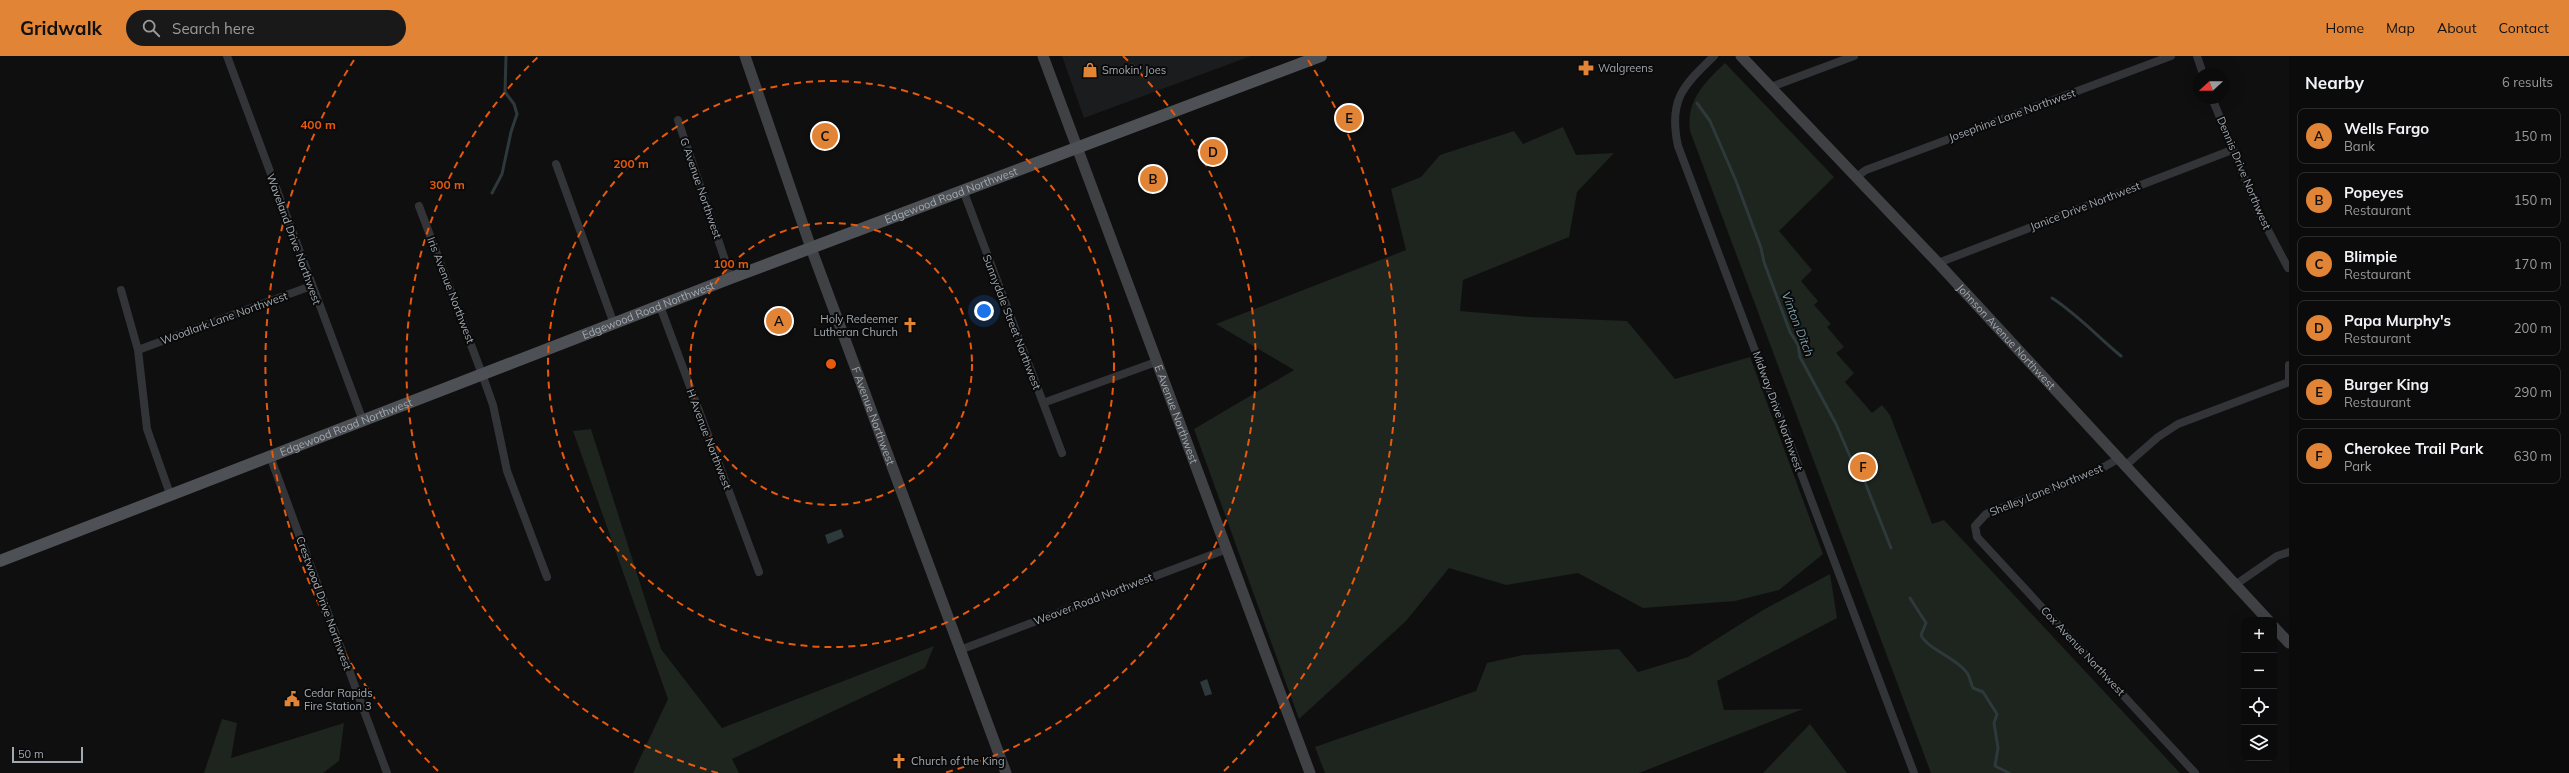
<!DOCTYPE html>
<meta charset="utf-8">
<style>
:root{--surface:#0b0b0c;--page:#19191a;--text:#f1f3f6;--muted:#9a9b9d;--line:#2b2b2d;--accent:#e28436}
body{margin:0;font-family:Mulish,sans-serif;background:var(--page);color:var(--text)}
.controls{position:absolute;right:12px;bottom:12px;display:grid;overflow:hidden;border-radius:8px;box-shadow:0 4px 16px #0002}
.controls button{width:36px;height:36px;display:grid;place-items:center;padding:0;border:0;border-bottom:1px solid var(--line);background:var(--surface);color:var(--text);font:20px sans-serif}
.compass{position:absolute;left:2193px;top:12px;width:36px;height:36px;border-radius:50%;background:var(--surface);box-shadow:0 4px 16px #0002;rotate:249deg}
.scale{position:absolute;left:12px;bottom:10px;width:71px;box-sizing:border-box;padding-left:4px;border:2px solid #a1a9b0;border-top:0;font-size:11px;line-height:14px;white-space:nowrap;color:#a1a9b0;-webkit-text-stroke:3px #0a0a0b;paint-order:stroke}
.you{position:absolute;left:984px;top:255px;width:14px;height:14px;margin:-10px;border:3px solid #fff;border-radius:50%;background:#1a73e8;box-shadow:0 0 0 6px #1a73e833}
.badge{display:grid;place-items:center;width:26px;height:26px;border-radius:50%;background:var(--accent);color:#111;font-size:13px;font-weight:700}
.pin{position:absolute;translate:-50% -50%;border:2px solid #fff;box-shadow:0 1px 4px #0006}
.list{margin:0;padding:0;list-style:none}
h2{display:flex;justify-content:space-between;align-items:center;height:52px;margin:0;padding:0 16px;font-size:17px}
h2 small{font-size:13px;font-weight:400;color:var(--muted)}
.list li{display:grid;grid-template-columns:26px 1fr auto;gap:12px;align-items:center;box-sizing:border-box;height:56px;margin:0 8px 8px;padding:0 8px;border:1px solid var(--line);border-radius:8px}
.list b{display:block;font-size:15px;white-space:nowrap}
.list p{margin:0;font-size:13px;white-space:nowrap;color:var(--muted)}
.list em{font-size:13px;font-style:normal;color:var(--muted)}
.icon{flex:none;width:22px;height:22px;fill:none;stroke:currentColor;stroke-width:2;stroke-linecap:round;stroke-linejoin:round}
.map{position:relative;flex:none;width:2289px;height:717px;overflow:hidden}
header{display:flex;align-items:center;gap:24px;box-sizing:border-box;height:56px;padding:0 20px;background:var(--accent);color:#111}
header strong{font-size:19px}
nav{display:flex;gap:22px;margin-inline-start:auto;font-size:14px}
.search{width:280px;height:36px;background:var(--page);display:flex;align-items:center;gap:10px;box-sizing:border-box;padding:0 14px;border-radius:22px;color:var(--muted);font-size:15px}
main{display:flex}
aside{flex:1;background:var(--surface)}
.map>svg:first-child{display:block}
.built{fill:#1b1c1d}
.green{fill:#1e241e}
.water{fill:#2e393c}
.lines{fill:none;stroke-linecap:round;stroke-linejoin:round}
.stream{stroke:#2e393c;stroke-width:3}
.street{stroke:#323437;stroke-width:8}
.secondary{stroke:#3f4145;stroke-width:11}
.primary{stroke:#4d5054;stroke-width:12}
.ring{fill:none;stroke:#e8590c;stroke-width:2;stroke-dasharray:7 5}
.labels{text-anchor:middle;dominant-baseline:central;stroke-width:4;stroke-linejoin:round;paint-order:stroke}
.poi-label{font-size:11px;fill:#a1a9b0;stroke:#0a0a0b;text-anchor:start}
.street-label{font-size:11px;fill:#a1a9b0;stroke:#0a0a0b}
.water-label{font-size:12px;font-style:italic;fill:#7a9da9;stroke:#0a0a0b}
.centre{fill:#e8590c;stroke:#0a0a0b;stroke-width:2}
.ring-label{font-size:12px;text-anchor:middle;font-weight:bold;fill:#e8590c;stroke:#0a0a0b;stroke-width:4;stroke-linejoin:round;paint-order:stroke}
</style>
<header>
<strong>Gridwalk</strong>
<div class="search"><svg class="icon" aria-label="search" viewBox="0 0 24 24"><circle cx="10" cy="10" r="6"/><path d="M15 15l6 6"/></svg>Search here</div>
<nav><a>Home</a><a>Map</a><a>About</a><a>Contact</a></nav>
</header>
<main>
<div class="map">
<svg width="2289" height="717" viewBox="0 0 2289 717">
<rect width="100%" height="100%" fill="#0f0f10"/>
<!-- built -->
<path class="built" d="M1062 0H1251L1084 62Z"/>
<!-- green -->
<path class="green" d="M1725 7 1834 121 1779 175 1812 214 1801 225 1818 245 1814 249 1831 268 1827 271 1844 291 1836 297 1854 317 1845 326 1872 357 1882 349 1890 359 1932 468 1944 464 2180 717H1931L1690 75C1686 45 1704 27 1725 7Z
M1563 71 1576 99 1614 97 1577 136 1569 181 1463 224 1460 255 1530 261 1627 265 1675 323 1750 301 1823 498 1779 534 1735 545 1643 552 1578 517 1506 529 1449 512 1406 565 1299 663 1194 373 1294 314 1216 268 1406 194 1391 133 1421 121 1440 99 1514 75 1523 88Z
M591 373 661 593 722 672 934 590 925 612 732 703 739 717H633L668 643 573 375Z
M1830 518 1837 562 1717 625 1724 654 1803 653 1639 717H1325L1315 691 1476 635 1487 607 1523 599 1619 593 1638 616 1688 601 1763 554Z
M222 663 237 667 231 702 344 667 339 705 323 717H204Z
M1810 668 1847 717H1763Z"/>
<!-- water -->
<path class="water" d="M841 473 844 481 828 488 825 479Z
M1207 623 1212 638 1205 640 1200 626Z"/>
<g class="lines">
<!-- stream -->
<path class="stream" d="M1697 47 1710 65 1736 125 1761 192 1764 206 1790 276 1798 289 1800 301 1836 368 1852 405 1861 416 1891 492
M492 137 502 118 511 76 517 58 514 48 505 36 506 0
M2052 242C2077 258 2098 281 2121 300
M1910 542 1926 567 1921 579C1927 593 1957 602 1967 617 1970 621 1971 628 1973 632L1983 636 1997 658 1994 667 1998 692 1995 710 2009 717"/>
<!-- street -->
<path class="street" d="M227 0 363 365
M1714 0C1683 30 1668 44 1678 90L1914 717
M2197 0 2203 18
M1771 31 1854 0
M2212 42 2258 155 2288 212
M678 64 731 222
M556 108 614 268
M1856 121 1866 114 2171 0
M963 134 1062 397
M419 150 482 318 493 349 507 415 547 521
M1938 207 2232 94
M121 234 138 294 147 373 170 438
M660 250 759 516
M138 294 311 230
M2289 326V309
M1043 347 1156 306
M270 400 387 717
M2120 402 2093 417 1986 458 1975 470 1977 481 2195 717
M2126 409 2158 381 2178 368 2289 326
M2235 529 2277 500 2289 496
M960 594 1227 493"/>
<!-- secondary -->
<g class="secondary">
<path id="s1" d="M745 0 811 192 1006 717"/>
<path id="s2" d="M1043 0 1310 717"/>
<path id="s3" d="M1741 0 1938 207 2268 564"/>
<path d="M2274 571 2289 587"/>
</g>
<!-- primary -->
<path class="primary" id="s4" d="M0 505 731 222 1321 0"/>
</g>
<!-- distance rings -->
<g class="ring">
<circle cx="831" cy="308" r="141"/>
<circle cx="831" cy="308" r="283"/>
<path d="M718 717A424 424 0 0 1 539 0M1123 0A424 424 0 0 1 944 717"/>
<path d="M438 715A566 566 0 0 1 354 4M1308 4A566 566 0 0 1 1224 715"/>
</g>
<!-- icons -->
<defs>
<symbol id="pharmacy-bare" viewBox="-9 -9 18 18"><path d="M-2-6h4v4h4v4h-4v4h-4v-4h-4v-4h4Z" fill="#e28436" stroke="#0a0a0b" stroke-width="2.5" paint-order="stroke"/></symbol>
<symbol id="shop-bare" viewBox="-9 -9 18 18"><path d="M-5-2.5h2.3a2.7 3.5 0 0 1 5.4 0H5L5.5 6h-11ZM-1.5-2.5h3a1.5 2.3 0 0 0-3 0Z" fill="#e28436" stroke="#0a0a0b" stroke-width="2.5" paint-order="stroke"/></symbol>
<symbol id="church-bare" viewBox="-9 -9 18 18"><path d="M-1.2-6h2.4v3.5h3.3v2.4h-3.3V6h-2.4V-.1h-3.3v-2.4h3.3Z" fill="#e28436" stroke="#0a0a0b" stroke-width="2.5" paint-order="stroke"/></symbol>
<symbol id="civic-bare" viewBox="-9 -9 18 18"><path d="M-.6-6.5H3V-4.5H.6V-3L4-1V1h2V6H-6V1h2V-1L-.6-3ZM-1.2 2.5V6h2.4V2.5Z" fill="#e28436" stroke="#0a0a0b" stroke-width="2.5" paint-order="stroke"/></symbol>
</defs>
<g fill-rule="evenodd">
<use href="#pharmacy-bare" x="1575" y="1" width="22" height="22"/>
<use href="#shop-bare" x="1079" y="3" width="22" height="22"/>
<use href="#church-bare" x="899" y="258" width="22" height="22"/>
<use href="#civic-bare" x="281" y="632" width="22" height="22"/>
<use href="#church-bare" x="888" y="694" width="22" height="22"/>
</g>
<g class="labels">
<!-- poi labels -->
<g class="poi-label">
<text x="1598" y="12">Walgreens</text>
<text x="1102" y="14">Smokin' Joes</text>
<text x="898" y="263" text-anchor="end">Holy Redeemer<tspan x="898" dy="13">Lutheran Church</tspan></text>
<text x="304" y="637">Cedar Rapids<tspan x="304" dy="13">Fire Station 3</tspan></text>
<text x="911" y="705">Church of the King</text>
</g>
<!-- street labels -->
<g class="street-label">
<text transform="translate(2012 59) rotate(-20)">Josephine Lane Northwest</text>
<text transform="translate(2244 117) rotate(67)">Dennis Drive Northwest</text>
<text transform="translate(701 132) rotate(71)">G Avenue Northwest</text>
<text stroke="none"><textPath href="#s4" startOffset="1019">Edgewood Road Northwest</textPath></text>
<text transform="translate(2085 150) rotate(-21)">Janice Drive Northwest</text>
<text transform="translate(294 183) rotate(70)">Waveland Drive Northwest</text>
<text transform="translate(451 234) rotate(69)">Iris Avenue Northwest</text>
<text stroke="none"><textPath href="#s4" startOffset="695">Edgewood Road Northwest</textPath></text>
<text transform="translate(224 262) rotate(-20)">Woodlark Lane Northwest</text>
<text transform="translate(1012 266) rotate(69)">Sunnydale Street Northwest</text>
<text stroke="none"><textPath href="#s3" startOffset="386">Johnson Avenue Northwest</textPath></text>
<text transform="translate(1778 355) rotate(70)">Midway Drive Northwest</text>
<text stroke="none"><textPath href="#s1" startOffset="382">F Avenue Northwest</textPath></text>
<text stroke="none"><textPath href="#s2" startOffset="382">E Avenue Northwest</textPath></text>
<text stroke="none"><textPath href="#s4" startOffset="371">Edgewood Road Northwest</textPath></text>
<text transform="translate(709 383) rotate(69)">H Avenue Northwest</text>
<text transform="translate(2046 434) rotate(-22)">Shelley Lane Northwest</text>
<text transform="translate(1093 543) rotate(-21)">Weaver Road Northwest</text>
<text transform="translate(324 547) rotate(70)">Crestwood Drive Northwest</text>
<text transform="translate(2083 595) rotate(47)">Cox Avenue Northwest</text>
</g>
<!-- water labels -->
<g class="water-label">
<text transform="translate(1798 268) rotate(69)">Vinton Ditch</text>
</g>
</g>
<circle cx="831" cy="308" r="6" class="centre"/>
<g class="ring-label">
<text x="318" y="73">400 m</text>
<text x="631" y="112">200 m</text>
<text x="447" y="133">300 m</text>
<text x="731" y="212">100 m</text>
</g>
</svg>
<div class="controls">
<button>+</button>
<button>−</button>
<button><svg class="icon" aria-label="locate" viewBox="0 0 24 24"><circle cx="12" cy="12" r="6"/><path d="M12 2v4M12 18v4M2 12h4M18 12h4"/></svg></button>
<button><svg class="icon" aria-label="layers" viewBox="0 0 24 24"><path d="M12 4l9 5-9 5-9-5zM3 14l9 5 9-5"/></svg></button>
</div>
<svg class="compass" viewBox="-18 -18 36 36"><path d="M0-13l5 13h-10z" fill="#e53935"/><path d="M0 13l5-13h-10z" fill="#9a9b9d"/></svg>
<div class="scale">50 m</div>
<div class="you"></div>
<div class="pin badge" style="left:779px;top:265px">A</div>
<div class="pin badge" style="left:1153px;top:123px">B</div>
<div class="pin badge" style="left:825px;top:80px">C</div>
<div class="pin badge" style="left:1213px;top:96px">D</div>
<div class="pin badge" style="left:1349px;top:62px">E</div>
<div class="pin badge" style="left:1863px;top:411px">F</div>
</div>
<aside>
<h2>Nearby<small>6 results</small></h2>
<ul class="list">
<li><span class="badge">A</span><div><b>Wells Fargo</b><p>Bank</p></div><em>150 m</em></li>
<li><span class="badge">B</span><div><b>Popeyes</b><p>Restaurant</p></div><em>150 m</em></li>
<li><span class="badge">C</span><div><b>Blimpie</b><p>Restaurant</p></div><em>170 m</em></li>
<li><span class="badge">D</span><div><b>Papa Murphy's</b><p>Restaurant</p></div><em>200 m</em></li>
<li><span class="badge">E</span><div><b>Burger King</b><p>Restaurant</p></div><em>290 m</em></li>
<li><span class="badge">F</span><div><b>Cherokee Trail Park</b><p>Park</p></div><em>630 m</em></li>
</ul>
</aside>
</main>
